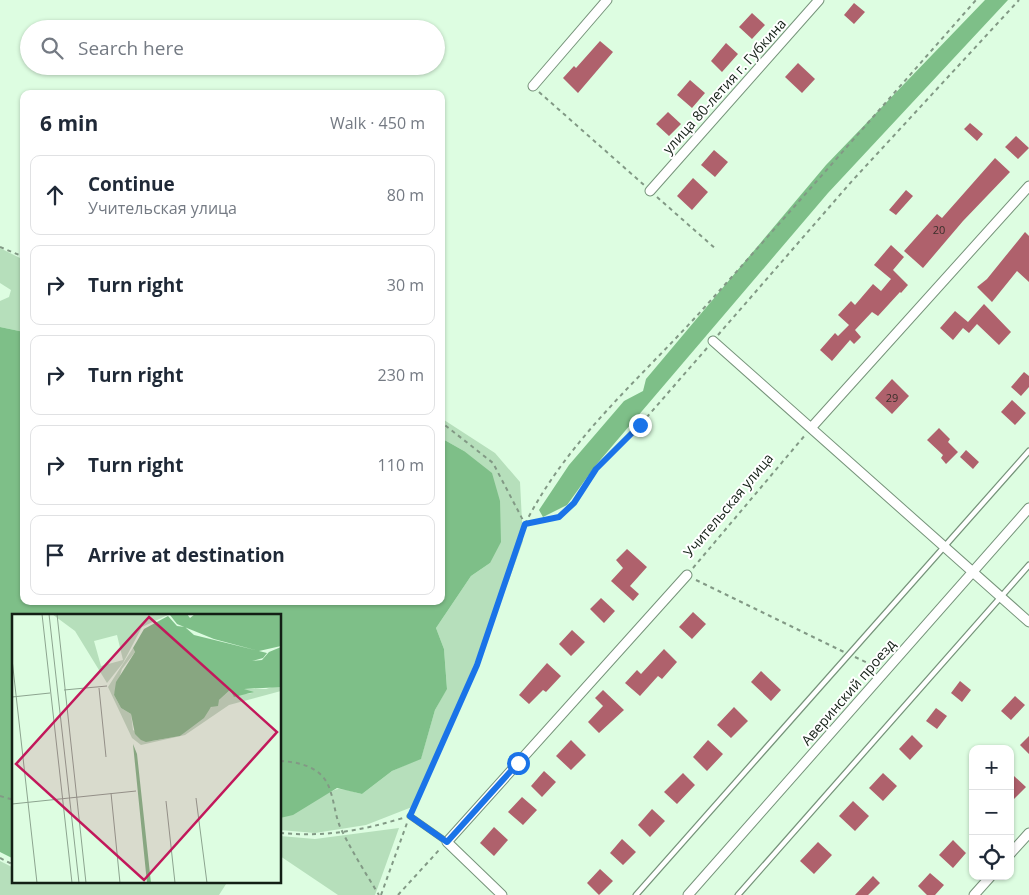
<!DOCTYPE html>
<meta charset="utf-8">
<style>
:root{--surface:#fff;--page:#f6f6f7;--text:#1f2937;--muted:#747a83;--line:#e0e1e3}
body{margin:0;font-family:"Open Sans",sans-serif;background:var(--page);color:var(--text)}
.controls{position:absolute;right:15px;bottom:15px;display:grid;overflow:hidden;border-radius:10px;box-shadow:0 1px 4px #0004}
.controls button{width:45px;height:45px;display:grid;place-items:center;padding:0;border:0;border-bottom:1px solid var(--line);background:var(--surface);color:var(--text);font:25px sans-serif}
.stop{position:absolute;width:15px;height:15px;margin:-11px;border:4px solid #1a73e8;border-radius:50%;background:#fff}
.stop.end{background:#1a73e8;border-color:#fff;box-shadow:0 1px 5px #0008}
.list{margin:0;padding:0;list-style:none}
h2{display:flex;justify-content:space-between;align-items:center;height:65px;margin:0;padding:0 20px;font-size:21px}
h2 small{font-size:16px;font-weight:400;color:var(--muted)}
.list li{display:grid;grid-template-columns:32px 1fr auto;gap:15px;align-items:center;box-sizing:border-box;height:80px;margin:0 10px 10px;padding:0 10px;border:1px solid var(--line);border-radius:10px}
.list b{display:block;font-size:19px;white-space:nowrap}
.list p{margin:0;font-size:16px;white-space:nowrap;color:var(--muted)}
.list em{font-size:16px;font-style:normal;color:var(--muted)}
.icon{flex:none;width:28px;height:28px;fill:none;stroke:currentColor;stroke-width:2;stroke-linecap:round;stroke-linejoin:round}
.map{position:relative;flex:none;width:1029px;height:895px;overflow:hidden}
.search{position:absolute;background:var(--surface);box-shadow:0 1px 4px #0004;left:20px;top:20px;width:425px;height:55px;display:flex;align-items:center;gap:12px;box-sizing:border-box;padding:0 18px;border-radius:28px;color:var(--muted);font-size:19px}
.panel{position:absolute;background:var(--surface);box-shadow:0 1px 4px #0004;left:20px;top:90px;width:425px;height:515px;border-radius:10px}
.map>svg:first-child{display:block}
.green{fill:#b6dfbb}
.forest{fill:#7ebf88}
.building{fill:#af616c}
.lines{fill:none;stroke-linecap:round;stroke-linejoin:round}
.lane-casing{stroke:#76937a;stroke-width:7}
.street-casing{stroke:#76937a;stroke-width:11}
.path{stroke:#829985;stroke-width:2;stroke-dasharray:4 4;stroke-linecap:butt}
.lane{stroke:#fff;stroke-width:4.5}
.street{stroke:#fff;stroke-width:9}
.route{stroke:#1a73e8;stroke-width:6}
.labels{text-anchor:middle;dominant-baseline:central;stroke-width:4;stroke-linejoin:round;paint-order:stroke}
.number-label{font-size:11px;fill:#3a302b}
.street-label{font-size:14px;fill:#131f15;stroke:#fff}
.inset-road{fill:none;stroke:#8ca48f;stroke-width:1}
.view{fill:#c2185b;fill-opacity:0.15;stroke:#c2185b;stroke-width:2.5}
.inset-edge{fill:none;stroke:#131f15;stroke-width:2.5}
</style>
<div class="map">
<svg width="1029" height="895" viewBox="0 0 1029 895">
<rect width="100%" height="100%" fill="#ddfde1"/>
<!-- green -->
<path class="green" d="M0 248 24 260V332L0 327V301L9 297 11 290 0 283Z
M441 418 495 453 520 482 523 541 509 580 455 710 412 807 366 825 315 833 280 830V818C295 814 332 788 339 789 346 789 354 792 362 794L392 771 421 758 435 710 447 688 444 649 436 628 471 576 490 563 464 451 441 438Z
M399 828 375 895H338L280 856V836L315 839Z
M0 861 14 868V881C30 881 58 885 72 881H228L219 895H0Z"/>
<!-- forest -->
<path class="forest" d="M985 0H1008L828 193 596 465 567 505 543 517 539 510 569 465 624 401 643 391 646 379 826 165Z
M0 327 24 332V601H441V438L464 451 492 473 500 501 501 542 490 563 471 576 436 628 444 649 447 689 435 710 421 759 392 771 362 794 337 788 293 815 280 818V615H14V859L0 852Z"/>
<!-- building -->
<path class="building" d="M854 3 865 12 854 24 844 15Z
M752 13 765 25 752 39 739 27Z
M600 41 613 52 578 93 563 78 574 66 576 68Z
M726 43 738 54 722 72 711 61Z
M798 63 815 79 802 93 785 77Z
M690 80 705 93 692 108 677 95Z
M668 112 681 124 669 136 656 124Z
M970 123 983 134 977 141 964 129Z
M1016 136 1029 148 1018 159 1005 147Z
M714 150 728 162 715 177 701 165Z
M995 158 1010 172 963 221 923 268 904 251 937 214 942 218Z
M693 178 708 192 692 210 677 196Z
M906 190 913 196 896 215 889 210Z
M1025 232 1029 236V282L1017 271 992 302 977 287 987 279Z
M891 245 904 257 893 270 908 285 901 293 900 292 878 316 872 312 855 330 861 337 854 344 850 340 832 361 820 350 835 333 838 336 849 325 838 315 851 301 855 305 873 284 881 291 891 279 874 265Z
M984 304 1011 332 999 345 977 324 969 333 963 328 953 340 940 328 955 311 968 322Z
M1024 372 1029 376V387L1021 396 1011 387Z
M892 379 909 396 892 414 875 398Z
M1012 400 1026 413 1015 425 1001 412Z
M939 428 950 439 948 442 958 452 946 464 941 458 943 455 927 440Z
M966 450 979 462 973 469 960 457Z
M627 549 647 567 630 586 639 594 633 601 611 581 623 568 616 560Z
M601 598 615 611 604 623 590 609Z
M693 612 706 624 692 639 679 627Z
M572 630 585 642 571 656 559 644Z
M664 649 677 662 662 679 658 676 640 696 625 683 637 670 641 674Z
M547 663 561 676 546 692 543 690 529 704 519 695Z
M761 671 781 690 771 701 751 682Z
M960 681 971 690 962 702 951 693Z
M603 690 624 710 599 733 588 722 603 706 595 698Z
M1015 696 1025 705 1011 720 1001 711Z
M734 707 748 721 731 738 717 725Z
M936 708 947 716 937 729 926 721Z
M912 735 923 746 910 760 899 749Z
M1029 736V754L1020 745Z
M571 740 586 755 571 770 556 756Z
M708 740 723 754 707 771 693 757Z
M544 771 556 782 542 797 531 786Z
M683 773 695 785 677 804 664 792Z
M883 773 897 786 883 801 869 788Z
M1014 776 1026 787 1010 803V780Z
M522 797 537 810 523 825 508 812Z
M853 801 869 816 855 831 839 816Z
M652 809 665 821 650 837 638 825Z
M494 827 508 840 494 856 480 843Z
M622 839 636 852 623 865 610 853Z
M953 840 966 853 953 868 939 855Z
M818 842 832 855 814 874 800 861Z
M600 869 613 881 599 895 587 883Z
M930 873 944 885 935 895H927L918 886Z
M873 876 880 883 868 895H855Z"/>
<g class="lines">
<defs>
<path id="lane" d="M410 816 447 842
M636 895 1029 451
M738 895 1029 565"/>
<path id="street" d="M533 86 607 0
M650 191 819 0
M713 341 1029 622
M811 428 1029 186
M1010 854 1029 833
M502 895 447 842 687 575
M688 895 1029 508
M974 895 991 876"/>
</defs>
<!-- lane casing -->
<use href="#lane" class="lane-casing"/>
<!-- street casing -->
<use href="#street" class="street-casing"/>
<!-- path -->
<path class="path" d="M539 92 644 185
M657 197 717 250
M0 247 24 257
M718 335 852 181 1019 0
M525 524 559 517 574 503 596 469 640 425 707 348
M525 524C568 439 640 379 703 309 795 207 885 103 976 0
M693 568 806 434
M696 580 844 652
M855 657 878 668
M280 761C300 762 323 767 330 790 335 804 335 817 342 831 353 853 366 874 379 895
M0 796 14 800
M413 809 477 665 525 524 493 463 441 422
M280 833C325 837 360 831 403 818
M0 858 14 865
M381 895 407 823
M398 895 440 849"/>
<!-- lane -->
<use href="#lane" class="lane"/>
<!-- street -->
<use href="#street" class="street"/>
</g>
<g class="lines">
<!-- route -->
<path class="route" d="M518 763 447 842 410 816 477 665 525 524 559 517 574 503 596 469 640 425"/>
</g>
<g class="labels">
<!-- number labels -->
<g class="number-label">
<text x="939" y="229">20</text>
<text x="892" y="397">29</text>
</g>
<!-- street labels -->
<g class="street-label">
<text transform="translate(724 86) rotate(-48)">улица 80-летия г. Губкина</text>
<text transform="translate(728 505) rotate(-50)">Учительская улица</text>
<text transform="translate(848 692) rotate(-49)">Аверинский проезд</text>
</g>
</g>
<!-- overview -->
<g transform="translate(12 614)">
<rect width="269" height="269" fill="#ddfde1"/>
<path d="M40 0H158L130 13 111 49 95 69 63 17ZM105 21 111 46 89 52 82 27ZM121 34 123 38 110 55 102 81 109 94 119 100 121 116 140 127 168 122 218 76 235 80 240 79 231 75H254L263 72 269 73V77L217 91 173 121 129 131 120 124 96 73Z" fill="#b6dfbb" fill-rule="evenodd"/>
<path d="M175 0 178 4 183 0H269V32L247 37 202 25 165 10 158 1ZM156 2 165 12 173 13 182 21 255 39 251 44 240 47 250 46 257 38 269 33V73L232 75 242 78 222 83 218 76 207 86 206 92 199 93 192 104 168 122 134 128 129 126 123 120 119 100 109 94 102 81 104 68 123 38 121 34 132 15ZM121 130 125 140 139 269H135Z" fill="#7ebf88"/>
<path class="inset-road" d="M30 0 60 269M37 0 67 269M45 0 74 269M0 45 25 269M87 74 94 143M52 76 95 72M0 83 38 79M99 179 108 269M184 184 195 269M154 187 163 269M0 190 124 177"/>
<path class="view" d="M137 3 265 118 132 266 4 150Z"/>
<rect width="269" height="269" class="inset-edge"/>
</g>
</svg>
<div class="controls">
<button>+</button>
<button>−</button>
<button><svg class="icon" aria-label="locate" viewBox="0 0 24 24"><circle cx="12" cy="12" r="6"/><path d="M12 2v4M12 18v4M2 12h4M18 12h4"/></svg></button>
</div>
<div class="stop" style="left:518px;top:763px"></div>
<div class="stop end" style="left:640px;top:425px"></div>
<div class="search"><svg class="icon" aria-label="search" viewBox="0 0 24 24"><circle cx="10" cy="10" r="6"/><path d="M15 15l6 6"/></svg>Search here</div>
<section class="panel">
<h2>6 min<small>Walk · 450 m</small></h2>
<ul class="list">
<li><svg class="icon" aria-label="ahead" viewBox="0 0 24 24"><path d="M12 20V5M6 11l6-6 6 6"/></svg><div><b>Continue</b><p>Учительская улица</p></div><em>80 m</em></li>
<li><svg class="icon" aria-label="right" viewBox="0 0 24 24"><path d="M7 20v-9h11M14 6l5 5-5 5"/></svg><div><b>Turn right</b></div><em>30 m</em></li>
<li><svg class="icon" aria-label="right" viewBox="0 0 24 24"><path d="M7 20v-9h11M14 6l5 5-5 5"/></svg><div><b>Turn right</b></div><em>230 m</em></li>
<li><svg class="icon" aria-label="right" viewBox="0 0 24 24"><path d="M7 20v-9h11M14 6l5 5-5 5"/></svg><div><b>Turn right</b></div><em>110 m</em></li>
<li><svg class="icon" aria-label="arrive" viewBox="0 0 24 24"><path d="M6 21V4h12l-3 4 3 4H6"/></svg><div><b>Arrive at destination</b></div></li>
</ul>
</section>
</div>
